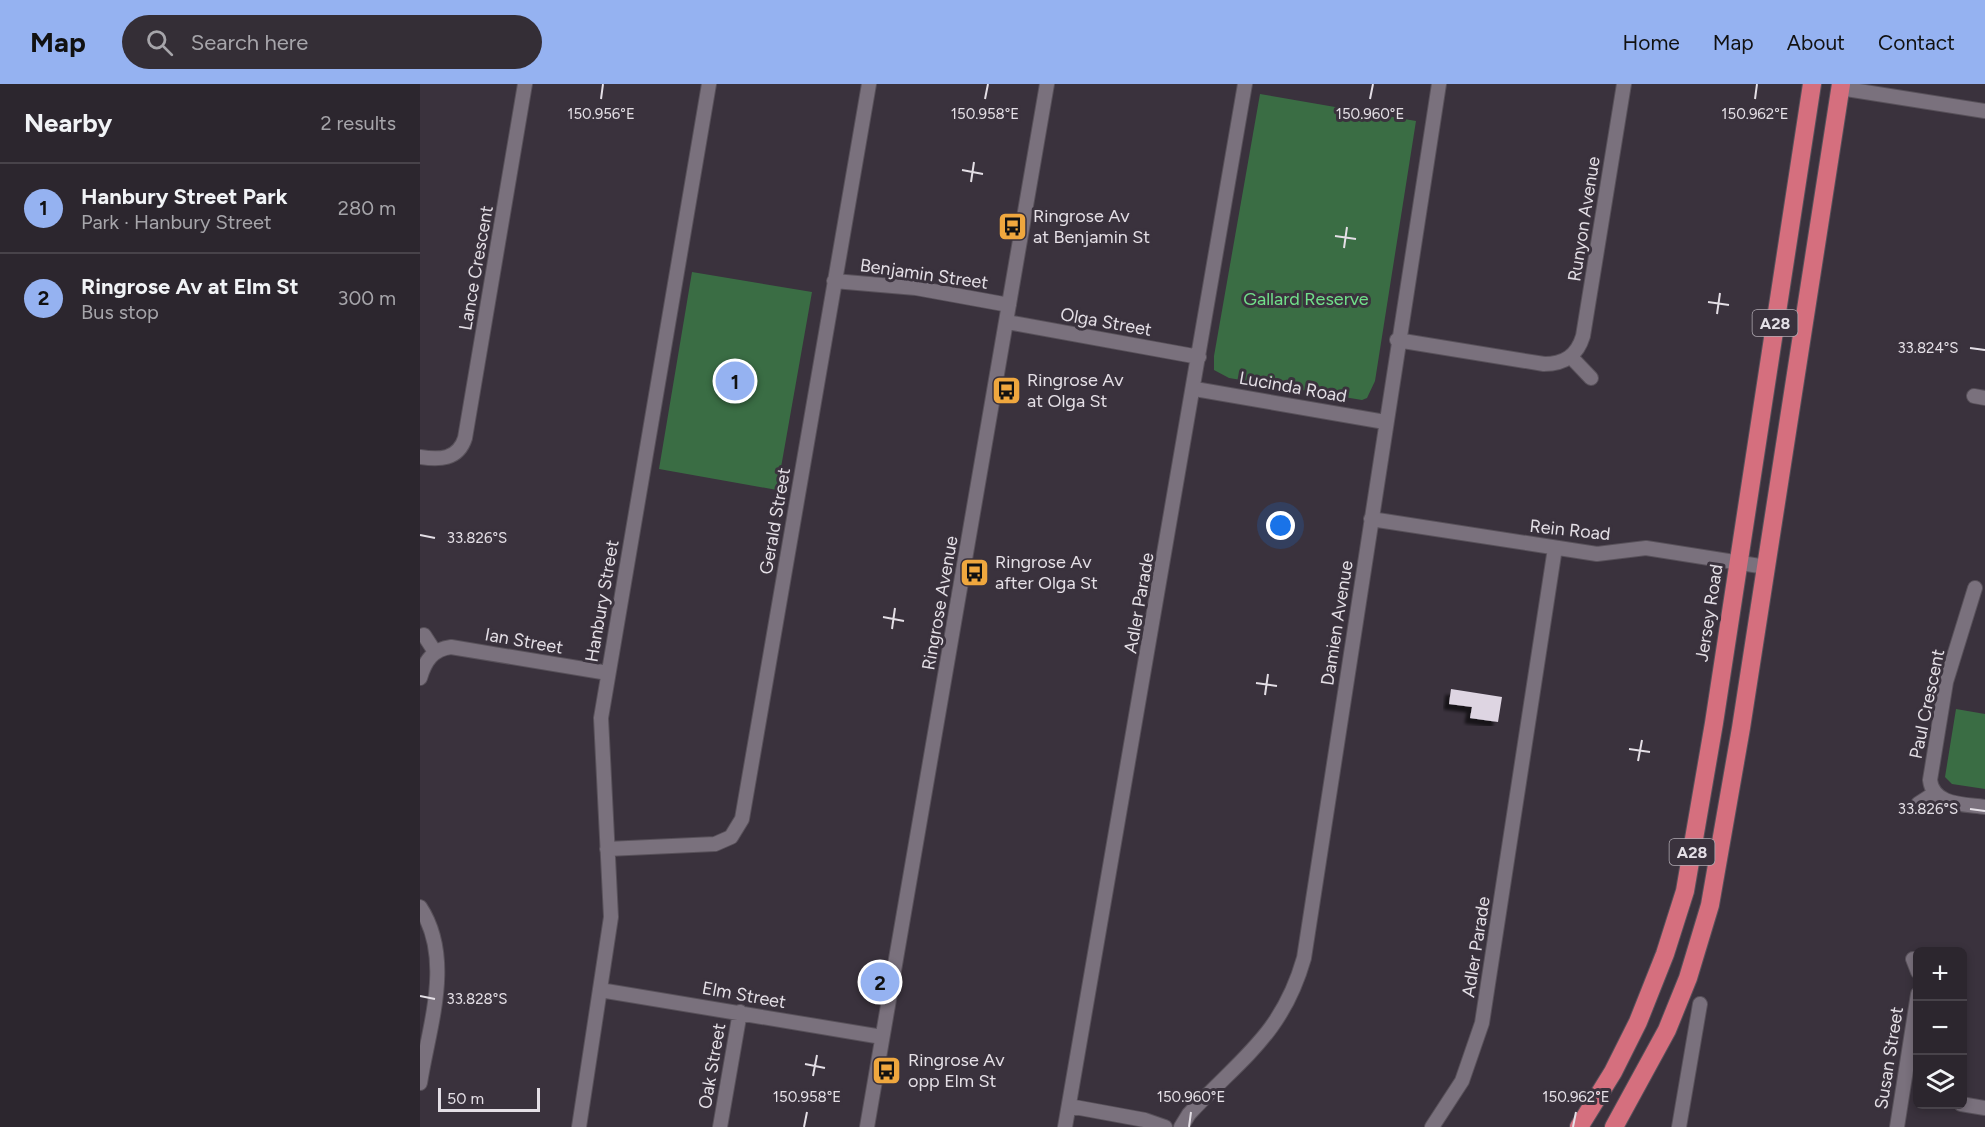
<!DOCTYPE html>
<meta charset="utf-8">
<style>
:root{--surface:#2c262e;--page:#342e36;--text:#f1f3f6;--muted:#a6a5aa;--line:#48434a;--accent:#95b2f1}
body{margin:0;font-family:Figtree,sans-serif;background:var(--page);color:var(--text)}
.controls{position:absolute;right:18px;bottom:18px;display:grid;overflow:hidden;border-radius:9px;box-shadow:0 3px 9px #0003}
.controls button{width:54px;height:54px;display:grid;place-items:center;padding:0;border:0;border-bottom:2px solid var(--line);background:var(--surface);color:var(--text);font:30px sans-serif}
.scale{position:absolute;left:18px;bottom:15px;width:102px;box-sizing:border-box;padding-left:6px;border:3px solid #e4dfe6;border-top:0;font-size:16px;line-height:21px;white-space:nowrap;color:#e4dfe6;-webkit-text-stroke:4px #3a323d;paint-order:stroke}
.you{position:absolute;left:861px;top:442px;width:21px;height:21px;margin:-15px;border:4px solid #fff;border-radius:50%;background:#1a73e8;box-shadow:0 0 0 9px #1a73e833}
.badge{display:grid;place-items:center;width:39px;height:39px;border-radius:50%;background:var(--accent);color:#111;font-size:20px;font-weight:700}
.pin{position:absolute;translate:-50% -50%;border:3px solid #fff;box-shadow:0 2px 6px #0006}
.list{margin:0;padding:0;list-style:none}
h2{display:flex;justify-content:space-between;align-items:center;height:78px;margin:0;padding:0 24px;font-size:26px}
h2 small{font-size:20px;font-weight:400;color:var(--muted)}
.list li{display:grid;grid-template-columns:39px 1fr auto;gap:18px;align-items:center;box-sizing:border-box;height:90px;padding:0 24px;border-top:2px solid var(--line)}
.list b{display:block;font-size:22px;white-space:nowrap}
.list p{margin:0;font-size:20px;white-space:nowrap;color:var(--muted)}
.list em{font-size:20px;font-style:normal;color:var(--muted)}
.icon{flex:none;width:33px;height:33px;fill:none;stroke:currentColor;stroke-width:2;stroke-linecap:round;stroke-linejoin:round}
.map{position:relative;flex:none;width:1565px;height:1043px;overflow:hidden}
header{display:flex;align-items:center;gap:36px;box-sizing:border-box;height:84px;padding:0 30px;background:var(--accent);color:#111}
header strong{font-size:28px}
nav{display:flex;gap:33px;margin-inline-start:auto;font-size:21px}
.search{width:420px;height:54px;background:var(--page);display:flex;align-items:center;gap:15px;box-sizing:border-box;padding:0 21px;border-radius:33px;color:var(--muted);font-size:22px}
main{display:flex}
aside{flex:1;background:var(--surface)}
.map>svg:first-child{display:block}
.green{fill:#3a6d44}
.building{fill:#ded5e2;filter:url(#shadow)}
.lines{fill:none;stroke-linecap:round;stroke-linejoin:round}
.minor-casing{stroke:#58515a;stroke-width:16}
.highway-casing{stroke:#58515a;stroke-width:20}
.minor{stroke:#7a717d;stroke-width:14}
.highway{stroke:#d56f7e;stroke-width:18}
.ticks{fill:none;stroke:#e4dfe6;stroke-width:2}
.labels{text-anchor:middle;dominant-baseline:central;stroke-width:6;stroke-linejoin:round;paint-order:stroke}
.shield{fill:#3a323d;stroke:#b1abb3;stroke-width:1.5}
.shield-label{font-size:16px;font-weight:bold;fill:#e4dfe6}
.poi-label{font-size:18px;fill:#e4dfe6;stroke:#3a323d;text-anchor:start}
.street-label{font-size:18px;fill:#e4dfe6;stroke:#3a323d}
.park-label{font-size:18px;fill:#71e08a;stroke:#3a323d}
.ticks-label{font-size:15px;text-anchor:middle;fill:#e4dfe6;stroke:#3a323d;stroke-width:6;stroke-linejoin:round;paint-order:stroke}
</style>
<header>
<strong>Map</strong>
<div class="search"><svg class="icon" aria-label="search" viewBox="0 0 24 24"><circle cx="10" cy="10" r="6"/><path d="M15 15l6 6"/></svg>Search here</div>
<nav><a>Home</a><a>Map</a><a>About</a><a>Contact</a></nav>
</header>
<main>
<aside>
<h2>Nearby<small>2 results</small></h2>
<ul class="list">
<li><span class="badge">1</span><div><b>Hanbury Street Park</b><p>Park · Hanbury Street</p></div><em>280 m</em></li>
<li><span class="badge">2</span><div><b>Ringrose Av at Elm St</b><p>Bus stop</p></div><em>300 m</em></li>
</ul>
</aside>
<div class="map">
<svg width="1565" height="1043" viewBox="0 0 1565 1043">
<defs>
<filter id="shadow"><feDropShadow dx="-5.5" dy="5.5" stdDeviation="1.5" flood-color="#0009"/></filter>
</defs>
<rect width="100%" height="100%" fill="#3a323d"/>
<!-- green -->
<path class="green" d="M840 10 996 37 955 297 947 314 942 316 809 294 794 286V272Z
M272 188 392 208 357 406 239 385Z
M1536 625 1565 630V705L1532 700 1525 693Z"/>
<!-- building -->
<path class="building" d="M1031 605 1082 613 1078 638 1050 634 1052 623 1029 620Z"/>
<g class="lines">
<defs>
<path id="minor" d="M1420 4 1565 27
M414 197 496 204 589 221
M587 238 779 273
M977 256 1124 280C1144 280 1157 272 1163 252L1204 0
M1151 273 1171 294
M775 305 965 338
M1554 312 1565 314
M0 373C19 376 38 376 45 354L105 0
M951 435 1177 470 1226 464 1346 483
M1555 504 1526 598 1510 696C1513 722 1545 720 1565 723
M4 551 15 568
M0 594C5 577 13 565 31 563L188 589
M1498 720 1515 709
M187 765 295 760 311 753 322 735 449 0
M0 823C34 875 9 942 0 999
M1493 875 1498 888
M180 906 462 953
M1541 1020 1565 1024
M649 1022 725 1036 745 1043
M159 1043 191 833 181 634 289 0
M300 1043 320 928
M447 1043 627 0
M645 1043 825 0
M761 1043 769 1030C821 974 862 951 884 874L1019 0
M1012 1043 1042 997 1062 939 1135 464
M1259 1043 1280 920
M1477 1043 1498 910"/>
<path id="highway" d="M1159 1043 1193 988 1218 938 1245 870 1265 807 1294 639 1392 0
M1194 1043 1247 946 1268 894 1290 821 1321 644 1421 0"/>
</defs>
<!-- minor casing -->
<use href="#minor" class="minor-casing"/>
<!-- highway casing -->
<use href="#highway" class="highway-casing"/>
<!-- minor -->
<use href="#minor" class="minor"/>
<!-- highway -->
<use href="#highway" class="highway"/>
</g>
<!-- ticks -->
<path class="ticks" d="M181 15 183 0M565 15 568 0M950 15 953 0M1335 15 1337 0M542 86 563 90M551 98 554 78M915 152 936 155M924 164 927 143M1288 218 1309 221M1297 230 1300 209M1550 264 1565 266M0 451 15 454M463 533 484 537M472 545 475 524M836 599 857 602M845 611 848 590M1209 665 1230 668M1218 677 1222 656M1550 725 1565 727M0 912 15 915M385 980 405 984M393 992 397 971M384 1043 387 1028M769 1043 771 1028M1153 1043 1156 1028"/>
<!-- icons -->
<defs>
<symbol id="bus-square" viewBox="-11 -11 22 22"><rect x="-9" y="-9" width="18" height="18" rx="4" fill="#efa73e" stroke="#3a323d"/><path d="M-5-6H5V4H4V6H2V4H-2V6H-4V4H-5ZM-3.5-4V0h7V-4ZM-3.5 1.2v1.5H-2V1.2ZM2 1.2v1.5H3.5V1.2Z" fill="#111"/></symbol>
</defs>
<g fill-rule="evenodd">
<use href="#bus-square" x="576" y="126" width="33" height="33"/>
<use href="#bus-square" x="570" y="290" width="33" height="33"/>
<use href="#bus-square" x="538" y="472" width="33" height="33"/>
<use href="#bus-square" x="450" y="970" width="33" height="33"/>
</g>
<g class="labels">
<!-- shield labels -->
<g class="shield">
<rect x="1332.5" y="226" width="45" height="26" rx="4.5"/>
<rect x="1249.5" y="755" width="45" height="26" rx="4.5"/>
</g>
<g class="shield-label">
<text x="1355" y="239">A28</text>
<text x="1272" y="768">A28</text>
</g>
<!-- poi labels -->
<g class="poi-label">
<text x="613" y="132">Ringrose Av<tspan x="613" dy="21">at Benjamin St</tspan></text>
<text x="607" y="296">Ringrose Av<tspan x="607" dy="21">at Olga St</tspan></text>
<text x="575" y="478">Ringrose Av<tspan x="575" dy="21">after Olga St</tspan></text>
<text x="488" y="976">Ringrose Av<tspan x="488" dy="21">opp Elm St</tspan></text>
</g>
<!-- street labels -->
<g class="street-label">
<text transform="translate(1164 135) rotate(-81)">Runyon Avenue</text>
<text transform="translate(56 184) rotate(-80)">Lance Crescent</text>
<text transform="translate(504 190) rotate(8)">Benjamin Street</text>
<text transform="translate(686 238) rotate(10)">Olga Street</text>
<text transform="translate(873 303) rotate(10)">Lucinda Road</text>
<text transform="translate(355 437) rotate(-80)">Gerald Street</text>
<text transform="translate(1150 446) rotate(6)">Rein Road</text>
<text transform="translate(182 517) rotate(-80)">Hanbury Street</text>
<text transform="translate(520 519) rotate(-80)">Ringrose Avenue</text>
<text transform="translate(719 519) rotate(-80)">Adler Parade</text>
<text transform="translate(1289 529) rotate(-81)">Jersey Road</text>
<text transform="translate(917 539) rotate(-81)">Damien Avenue</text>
<text transform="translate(104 557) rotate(10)">Ian Street</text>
<text transform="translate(1507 620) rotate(-78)">Paul Crescent</text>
<text transform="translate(1056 863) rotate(-81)">Adler Parade</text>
<text transform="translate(324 911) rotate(10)">Elm Street</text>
<text transform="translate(1469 974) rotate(-81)">Susan Street</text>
<text transform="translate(292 982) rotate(-80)">Oak Street</text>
</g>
<!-- park labels -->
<g class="park-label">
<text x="886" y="215">Gallard Reserve</text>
</g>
</g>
<g class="ticks-label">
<text x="181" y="35">150.956°E</text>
<text x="565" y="35">150.958°E</text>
<text x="950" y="35">150.960°E</text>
<text x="1335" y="35">150.962°E</text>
<text x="1508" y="269">33.824°S</text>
<text x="57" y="459">33.826°S</text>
<text x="1508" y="730">33.826°S</text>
<text x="57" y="920">33.828°S</text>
<text x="387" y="1018">150.958°E</text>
<text x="771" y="1018">150.960°E</text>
<text x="1156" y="1018">150.962°E</text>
</g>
</svg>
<div class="controls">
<button>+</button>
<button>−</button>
<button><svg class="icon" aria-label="layers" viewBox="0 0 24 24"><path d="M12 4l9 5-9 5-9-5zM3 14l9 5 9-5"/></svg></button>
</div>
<div class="scale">50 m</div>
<div class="you"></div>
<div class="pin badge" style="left:315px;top:297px">1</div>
<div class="pin badge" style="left:460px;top:898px">2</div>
</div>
</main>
